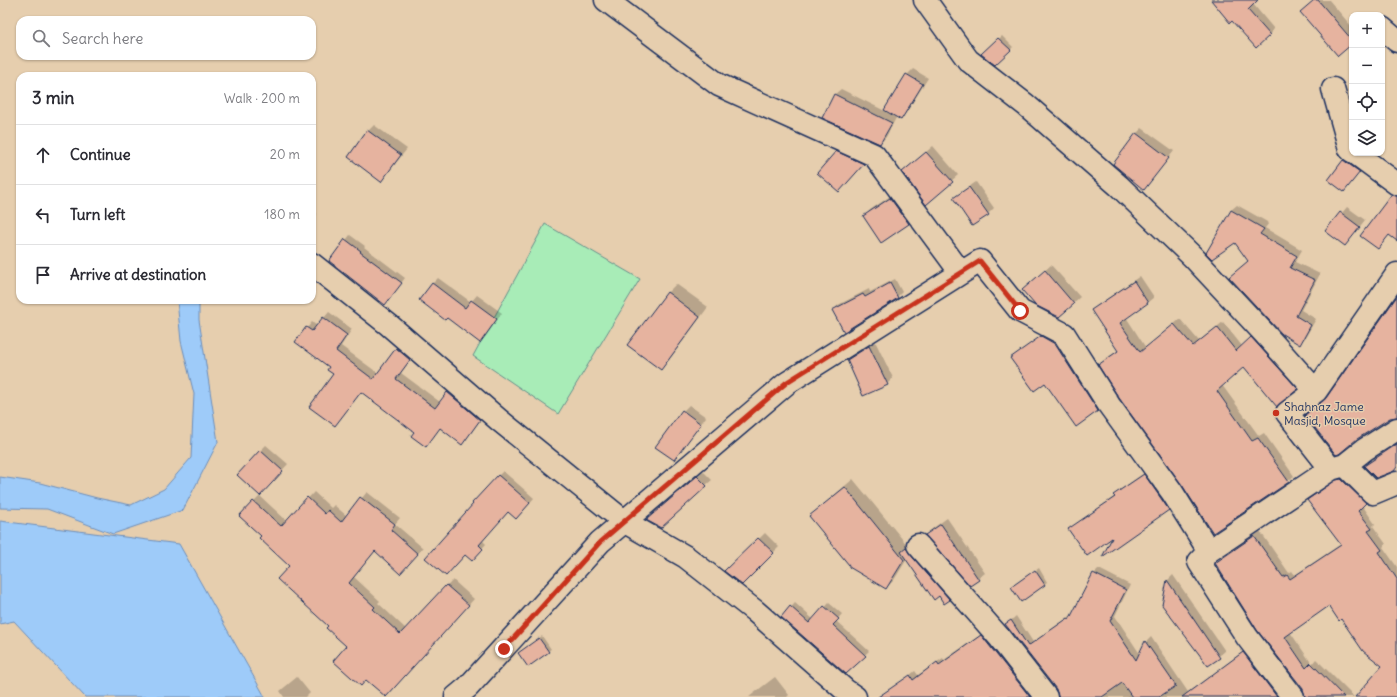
<!DOCTYPE html>
<meta charset="utf-8">
<style>
:root{--surface:#fff;--page:#f7f7f7;--text:#2b2b33;--muted:#7c7c81;--line:#e1e1e2}
body{margin:0;font-family:Delius,sans-serif;background:var(--page);color:var(--text)}
.controls{position:absolute;right:12px;top:12px;display:grid;overflow:hidden;border-radius:8px;box-shadow:0 1px 3px #0004}
.controls button{width:36px;height:36px;display:grid;place-items:center;padding:0;border:0;border-bottom:1px solid var(--line);background:var(--surface);color:var(--text);font:20px sans-serif}
.stop{position:absolute;width:12px;height:12px;margin:-9px;border:3px solid #c8321e;border-radius:50%;background:#fff}
.stop.end{background:#c8321e;border-color:#fff;box-shadow:0 1px 4px #0008}
.list{margin:0;padding:0;list-style:none}
h2{display:flex;justify-content:space-between;align-items:center;height:52px;margin:0;padding:0 16px;font-size:17px}
h2 small{font-size:13px;font-weight:400;color:var(--muted)}
.list li{display:grid;grid-template-columns:26px 1fr auto;gap:12px;align-items:center;box-sizing:border-box;height:60px;padding:0 16px;border-top:1px solid var(--line)}
.list b{display:block;font-size:15px;white-space:nowrap}
.list em{font-size:13px;font-style:normal;color:var(--muted)}
.icon{flex:none;width:22px;height:22px;fill:none;stroke:currentColor;stroke-width:2;stroke-linecap:round;stroke-linejoin:round}
.map{position:relative;flex:none;width:1397px;height:697px;overflow:hidden}
.search{position:absolute;background:var(--surface);box-shadow:0 1px 3px #0004;left:16px;top:16px;width:300px;height:44px;display:flex;align-items:center;gap:10px;box-sizing:border-box;padding:0 14px;border-radius:12px;color:var(--muted);font-size:15px}
.panel{position:absolute;background:var(--surface);box-shadow:0 1px 3px #0004;left:16px;top:72px;width:300px;height:232px;border-radius:12px}
.map>svg:first-child{display:block}
.green{fill:#a8ecb7;stroke:#628e8a}
.water{fill:#9ecbf9;stroke:#6a8dbb}
.shadow{fill:#0003}
.building{fill:#e6b39f;stroke:#1b2f5e}
.lines{fill:none;stroke-linecap:round;stroke-linejoin:round}
.street-casing{stroke:#1b2f5e;stroke-width:25}
.street{stroke:#e6ceae;stroke-width:22}
.route{stroke:#c8321e;stroke-width:5}
.poi-dot{fill:#c8321e;stroke:#e6ceae;stroke-width:1.5}
.labels{text-anchor:middle;dominant-baseline:central;stroke-width:3;stroke-linejoin:round;paint-order:stroke}
.poi-label{font-size:12px;fill:#1b2f5e;stroke:#e6ceae;text-anchor:start}
</style>
<div class="map">
<svg width="1397" height="697" viewBox="0 0 1397 697">
<rect width="100%" height="100%" fill="#e6ceae"/>
<filter id="ink" filterUnits="userSpaceOnUse"><feTurbulence type="fractalNoise" baseFrequency=".025" numOctaves="2"/><feDisplacementMap in="SourceGraphic" scale="8" xChannelSelector="R" yChannelSelector="G"/><feConvolveMatrix kernelMatrix="1 2 1 2 8 2 1 2 1" color-interpolation-filters="sRGB"/></filter>
<g filter="url(#ink)">
<!-- green -->
<path class="green" d="M545 224 640 279 558 414 473 356Z"/>
<!-- water -->
<path class="water" d="M177 300H199V320L218 442 183 510 113 534 47 509 0 508V477L40 483 97 498 131 505 164 489 191 458 194 394 181 341Z
M0 521 179 544 265 697H85L14 621 0 624Z"/>
<!-- shadow -->
<path class="shadow" d="M1213 0H1257L1253 4 1274 29 1269 35Z
M1314 0H1329L1352 27V43Z
M1002 36 1013 47 995 64 983 54Z
M913 69 928 78 906 113 901 119 897 116 886 137 880 143 835 94 841 89 885 111 907 75Z
M374 125 407 149 381 181 349 157 368 131Z
M1142 128 1174 151 1144 189 1136 134Z
M842 146 869 158 839 191 836 152Z
M933 146 958 175 926 203 910 166Z
M1350 155 1365 166 1344 191 1329 180Z
M976 182 994 208 988 214 955 199 960 193Z
M896 192 915 217 909 223 882 241 865 216 870 210Z
M1237 205 1269 223 1265 228 1302 250 1295 262 1320 274 1301 310 1316 319 1305 338 1300 343 1249 260 1231 210Z
M1347 207 1365 220 1345 245 1327 231Z
M312 210 317 214 312 221Z
M350 235 365 246 364 247 405 278 385 304 330 261Z
M1051 265 1080 297 1059 316 1030 284Z
M1140 276 1154 297 1148 302 1126 317 1146 348 1180 319 1199 341 1223 322 1242 346 1257 332 1303 383 1297 388 1244 366 1222 385 1259 436 1264 433 1294 476 1288 481 1183 484 1099 365 1105 359 1119 350 1092 311 1098 305Z
M438 278 471 302 477 295 502 313 486 336 480 341 432 284Z
M895 279 902 292 897 297 834 310 838 305 869 289 870 292Z
M676 284 708 307 669 360 660 369 667 293Z
M329 312 352 329 341 346 378 373 402 343 415 354 401 373 440 402 453 387 485 414 467 438 462 443 440 428 416 432 361 392 335 424V374L307 328 312 322 317 326Z
M1047 331 1104 405 1098 411 1045 382 1012 358 1018 353Z
M875 341 893 378 887 384 848 360 854 354Z
M689 405 706 417 679 453 674 459 683 411Z
M1397 443V467L1365 466 1371 461Z
M266 445 288 464 265 489 260 451Z
M1150 469 1174 504 1168 510 1115 535 1070 530 1076 524 1115 496V495L1121 489Z
M503 471 534 498 521 513 509 511 482 540 486 544 476 555 498 476Z
M703 471 712 480 706 485 647 519Z
M1342 476 1370 497 1362 505 1375 524 1373 526 1386 544 1383 547 1397 567V697H1357L1383 666 1330 605 1290 632 1312 664 1316 659 1354 697H1306L1304 689 1216 563 1221 558 1260 531 1289 573 1292 571 1295 575 1341 544 1308 500 1313 495Z
M853 479 908 546 955 594 949 599 907 559 894 580 886 588 810 516Z
M314 492 331 508 334 505 347 516 367 492 400 518 395 524 423 548 406 567 375 551 354 577 380 601 378 603 406 629 453 580 474 599 391 690 347 646 329 626 291 566 262 536 254 502 260 496 287 521Z
M947 518 985 573 971 584 926 535 932 529Z
M765 533 779 547 742 584 726 571Z
M1039 568 1047 582 1022 601 1015 585Z
M1099 569 1130 585 1115 616 1140 654 1146 642 1151 637 1188 692 1248 648 1286 697H1059L1057 689 1006 625 1016 616 1033 642 1073 614 1094 574Z
M1173 575 1225 651 1208 665 1163 604 1168 580Z
M795 603 814 620 829 603 842 614 836 621 869 651 846 673 782 617Z
M986 631 1039 697H897L892 689 915 671 918 675 943 658 944 660Z
M542 636 551 649 548 651 519 653Z
M297 677 310 693 306 697H284L280 691Z
M775 677 789 695 787 697H749Z"/>
<!-- building -->
<path class="building" d="M1211 0H1258L1248 10 1270 35 1256 48 1232 21 1230 23Z
M1314 0H1318L1352 40V44L1338 56 1300 12Z
M998 38 1011 50 995 65 981 54Z
M906 74 923 84 901 120 884 110Z
M834 94 892 123 880 144 822 118Z
M367 130 401 155 381 182 348 157Z
M1136 133 1169 158 1144 190 1113 164Z
M836 151 864 164 839 192 817 173Z
M926 152 953 182 926 205 902 172Z
M1343 160 1360 172 1344 192 1328 180Z
M969 187 989 215 972 226 953 198Z
M1391 195 1397 196V241L1389 235 1378 249 1360 236Z
M890 198 909 224 881 243 863 216Z
M1231 210 1264 229 1260 234 1297 256 1290 268 1315 280 1296 316 1311 325 1300 345 1282 334 1229 277 1248 261 1235 243 1212 259 1206 253Z
M1340 212 1360 227 1345 246 1325 231Z
M345 239 361 251 360 252 402 283 385 305 329 261Z
M1045 270 1074 304 1059 317 1035 305 1022 290Z
M1134 281 1148 303 1120 323 1140 352 1174 324 1193 346 1217 327 1236 351 1251 337 1298 389 1277 407 1244 367 1217 391 1252 441 1258 438 1289 482 1213 533 1182 485 1119 398 1098 365 1118 351 1091 310Z
M432 283 465 308 471 300 497 319 480 343 447 318 445 320 419 300Z
M890 283 898 298 844 332 832 310 863 294 865 297Z
M667 292 700 317 661 370 627 345Z
M1397 296V417L1390 418 1357 439 1339 454 1336 455 1305 415 1326 398Z
M323 317 347 335 336 351 373 379 396 348 410 360 396 379 435 408 447 392 480 420 462 445 440 428 426 447 411 436 414 432 361 392 335 426 309 407 333 374 327 370 329 367 295 342 306 327 312 331Z
M1041 336 1055 344 1098 411 1076 427 1045 383 1034 391 1010 358Z
M869 346 888 385 863 396 847 360Z
M682 410 701 424 674 460 655 447Z
M1397 444V467L1394 471 1376 478 1364 466Z
M260 450 283 471 260 496 237 475Z
M1144 474 1169 510 1102 557 1112 538 1087 556 1068 529 1115 497 1113 495Z
M498 475 530 503 516 519 508 512 479 545 483 549 472 561 465 555 446 576 425 558 473 504 472 503Z
M697 476 707 486 661 528 646 520Z
M1341 479 1366 503 1358 511 1372 529 1368 531 1382 550 1379 552 1397 579V697H1355L1382 666 1363 651 1341 619 1339 621 1329 606 1285 637 1306 668 1311 663 1344 697H1305L1303 689 1257 630 1215 563 1254 536 1283 577 1287 575 1290 579 1341 545 1307 500 1336 480Z
M845 487 904 560 886 589 849 567V565L809 516Z
M307 497 325 514 328 510 341 522 360 497 395 524 391 530 418 554 400 574 375 551 349 583 375 607 373 609 400 634 446 585 469 605 386 697 366 680 361 686 333 661 346 646 326 628 328 626 277 579 289 566 259 538 261 536 239 516 253 501 281 526Z
M941 524 979 580 970 586 925 535Z
M758 538 774 553 742 585 724 571Z
M906 548 909 553 950 600 944 604 939 596 934 600 901 552Z
M1035 570 1045 585 1021 602 1011 587Z
M1093 573 1126 590 1110 621 1136 660 1145 641 1176 686 1159 697H1132L1122 683 1102 697H1058L1056 689 1005 624 1011 620 1028 646 1068 618 1069 620Z
M1167 580 1220 658 1208 666 1162 605Z
M790 606 809 623 824 606 839 619 833 625 866 656 846 674 781 617Z
M981 635 1030 697H878L910 675 913 680 937 662 939 665Z
M539 638 549 652 528 667 518 653Z
M1243 652 1277 697H1182Z"/>
<g class="lines">
<defs>
<path id="street" d="M606 0 719 85 874 155 961 273 980 261 1020 311 1064 334 1109 405 1172 492 1209 551 1331 469 1345 465 1373 493 1397 483
M925 0 968 60 1026 105 1119 186 1193 257 1264 333 1316 391 1287 413 1331 469
M1382 28 1397 41
M1333 89 1350 149 1352 151
M1355 153 1397 184
M312 264 389 325 499 420 625 522 686 557 755 611 845 690 855 697
M1316 391 1397 274
M1345 465 1364 450 1397 429
M918 545 999 637 1046 697
M1209 551 1199 562 1247 637 1293 697
M456 697 468 687 600 542 787 383 961 273"/>
</defs>
<!-- street casing -->
<use href="#street" class="street-casing"/>
<!-- street -->
<use href="#street" class="street"/>
</g>
</g>
<g class="lines" filter="url(#ink)">
<!-- route -->
<path class="route" d="M504 649 600 542 787 382 980 261 1020 311"/>
</g>
<!-- markers -->
<circle class="poi-dot" cx="1276" cy="413" r="4"/>
<g class="labels">
<!-- poi labels -->
<g class="poi-label">
<text x="1284" y="406">Shahnaz Jame<tspan x="1284" dy="14">Masjid, Mosque</tspan></text>
</g>
</g>
</svg>
<div class="controls">
<button>+</button>
<button>−</button>
<button><svg class="icon" aria-label="locate" viewBox="0 0 24 24"><circle cx="12" cy="12" r="6"/><path d="M12 2v4M12 18v4M2 12h4M18 12h4"/></svg></button>
<button><svg class="icon" aria-label="layers" viewBox="0 0 24 24"><path d="M12 4l9 5-9 5-9-5zM3 14l9 5 9-5"/></svg></button>
</div>
<div class="stop" style="left:1020px;top:311px"></div>
<div class="stop end" style="left:504px;top:649px"></div>
<div class="search"><svg class="icon" aria-label="search" viewBox="0 0 24 24"><circle cx="10" cy="10" r="6"/><path d="M15 15l6 6"/></svg>Search here</div>
<section class="panel">
<h2>3 min<small>Walk · 200 m</small></h2>
<ul class="list">
<li><svg class="icon" aria-label="ahead" viewBox="0 0 24 24"><path d="M12 20V5M6 11l6-6 6 6"/></svg><div><b>Continue</b></div><em>20 m</em></li>
<li><svg class="icon" aria-label="left" viewBox="0 0 24 24"><path d="M17 20v-9H6M10 6l-5 5 5 5"/></svg><div><b>Turn left</b></div><em>180 m</em></li>
<li><svg class="icon" aria-label="arrive" viewBox="0 0 24 24"><path d="M6 21V4h12l-3 4 3 4H6"/></svg><div><b>Arrive at destination</b></div></li>
</ul>
</section>
</div>
